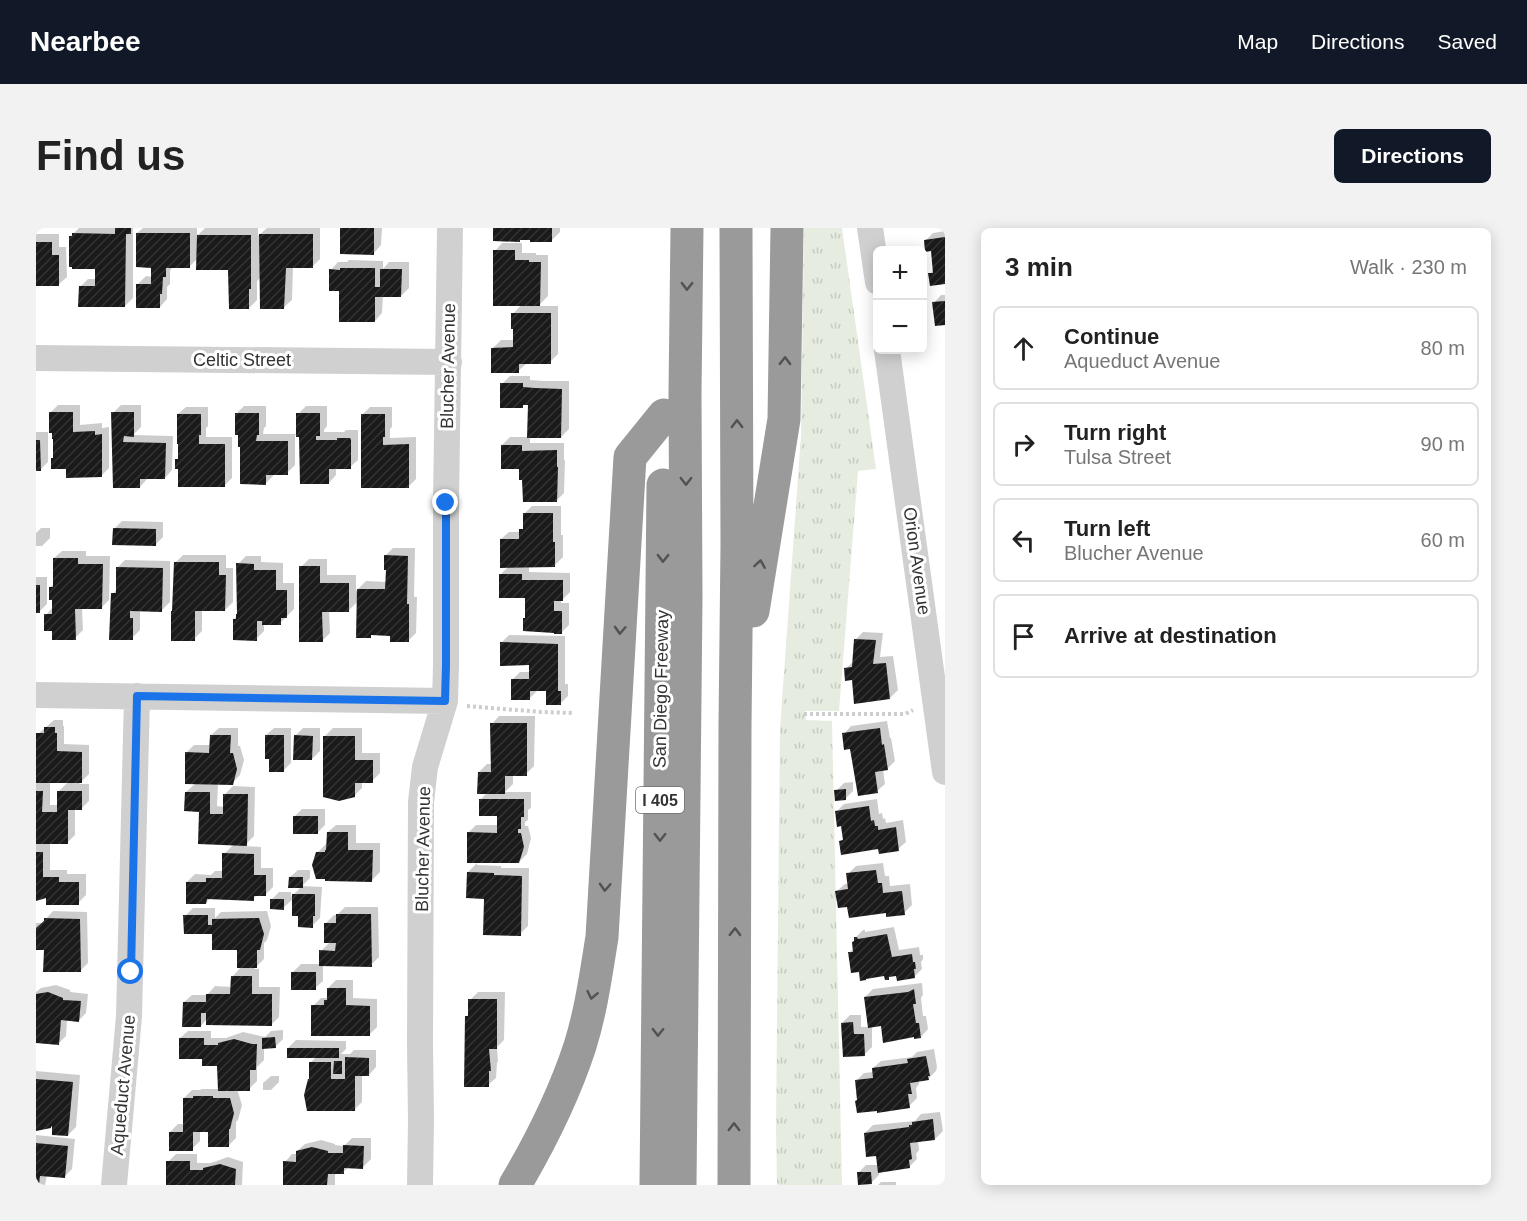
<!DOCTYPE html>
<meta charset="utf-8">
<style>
:root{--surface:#fff;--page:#f2f2f2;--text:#222;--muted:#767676;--line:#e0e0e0;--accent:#111827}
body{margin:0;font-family:Arial,sans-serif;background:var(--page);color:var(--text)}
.controls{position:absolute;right:18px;top:18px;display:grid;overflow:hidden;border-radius:9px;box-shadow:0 3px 15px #0003}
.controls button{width:54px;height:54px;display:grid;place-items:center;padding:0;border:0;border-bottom:2px solid var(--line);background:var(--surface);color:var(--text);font:30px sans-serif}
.stop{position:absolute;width:18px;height:18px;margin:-14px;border:4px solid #1a73e8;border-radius:50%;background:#fff}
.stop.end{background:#1a73e8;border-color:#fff;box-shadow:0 2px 6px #0008}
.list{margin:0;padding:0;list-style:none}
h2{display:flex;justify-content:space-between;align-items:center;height:78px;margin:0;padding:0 24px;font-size:26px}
h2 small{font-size:20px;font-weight:400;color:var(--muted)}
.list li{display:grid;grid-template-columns:39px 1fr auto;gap:18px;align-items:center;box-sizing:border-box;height:84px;margin:0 12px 12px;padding:0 12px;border:2px solid var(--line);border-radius:9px}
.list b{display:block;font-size:22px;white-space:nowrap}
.list p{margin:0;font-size:20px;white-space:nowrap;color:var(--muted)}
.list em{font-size:20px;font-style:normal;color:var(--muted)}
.icon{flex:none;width:33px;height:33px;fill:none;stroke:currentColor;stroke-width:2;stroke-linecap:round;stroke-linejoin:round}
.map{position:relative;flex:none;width:909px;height:957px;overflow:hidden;border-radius:9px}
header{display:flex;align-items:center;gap:36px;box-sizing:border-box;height:84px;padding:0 30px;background:var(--accent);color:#fff}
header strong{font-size:28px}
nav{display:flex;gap:33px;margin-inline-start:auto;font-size:21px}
.intro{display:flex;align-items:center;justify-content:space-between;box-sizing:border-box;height:144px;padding:0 36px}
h1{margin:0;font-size:42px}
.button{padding:15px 27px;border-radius:9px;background:var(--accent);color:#fff;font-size:21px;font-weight:700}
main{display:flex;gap:36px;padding:0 36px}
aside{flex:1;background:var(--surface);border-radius:9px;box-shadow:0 3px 15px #0003}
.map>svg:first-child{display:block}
.grass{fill:url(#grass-tufts)}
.shadow{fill:#0003;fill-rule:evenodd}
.building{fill:url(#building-hatch)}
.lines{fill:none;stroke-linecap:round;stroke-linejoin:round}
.path{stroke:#cdcdcd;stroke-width:4;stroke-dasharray:3 3;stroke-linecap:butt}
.minor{stroke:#d0d0d0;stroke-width:26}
.motorway{stroke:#9a9a9a;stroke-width:33}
.oneway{stroke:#525252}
.route{stroke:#1a73e8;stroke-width:8}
.labels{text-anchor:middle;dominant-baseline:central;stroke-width:6;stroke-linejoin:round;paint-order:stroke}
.shield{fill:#fff;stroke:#707070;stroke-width:1.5}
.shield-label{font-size:16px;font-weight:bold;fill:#333}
.street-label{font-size:18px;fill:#333;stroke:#fff}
</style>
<header>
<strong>Nearbee</strong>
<nav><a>Map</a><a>Directions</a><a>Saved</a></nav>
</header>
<div class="intro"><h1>Find us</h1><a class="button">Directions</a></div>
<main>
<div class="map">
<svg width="909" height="957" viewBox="0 0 909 957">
<defs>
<pattern id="grass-tufts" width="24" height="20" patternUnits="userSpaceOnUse" patternTransform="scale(1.5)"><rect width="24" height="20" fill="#e6ecdf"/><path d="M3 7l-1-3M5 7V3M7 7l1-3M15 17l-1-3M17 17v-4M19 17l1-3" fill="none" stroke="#c6cbc0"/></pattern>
<pattern id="building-hatch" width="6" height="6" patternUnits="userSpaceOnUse" patternTransform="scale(1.5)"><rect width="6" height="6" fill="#1a1a1a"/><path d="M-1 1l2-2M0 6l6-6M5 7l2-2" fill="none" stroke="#333"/></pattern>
</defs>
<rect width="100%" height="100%" fill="#fff"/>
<!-- grass -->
<path class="grass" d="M768 0H806L840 241 822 243 803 483H769L770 492 796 493 806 957H741L740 899 744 501 765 208Z"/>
<!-- shadow -->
<path class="shadow" d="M43 0H98L97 1V70L89 78 44 59 52 51H60L61 40 34 9Z
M107 0H161V8L169 0H222V8L231 0H284V31L276 39H257L256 72 248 79 225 49 221 53V72L213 80 194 40 162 30 154 38H137L134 43V56L131 59V71L124 79 102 56 110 48 117 49V38L101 5Z
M305 0H346L345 17 338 25Z
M459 0H524V4L516 12 485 10 480 15H486V25H500V27H512V68L502 78H522V126L514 134 490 136 482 143 457 120 465 112H479L477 86 486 76 459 23 466 15H480V12Z
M909 3V54L894 46 898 41 896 22 889 13 897 5Z
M0 6H23V19H30L31 49 23 56 0 57Z
M313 32 347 33V41L353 34H373V60L365 68H347L346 85 339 93 305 62 295 42 302 34H311Z
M905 67H909V95L898 75Z
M474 148H494V152L507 153H533V201L525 209 494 208V215H528V232H529L528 265 520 273 488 250 485 239 466 217 474 209H493L494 176H489L486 178 466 156Z
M22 177H44V197L66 195V200L73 199V240L65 248 32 239 19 229 18 209 14 185Z
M85 177H105V199L97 207 137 208 136 242 129 250 111 251 104 259 79 258 77 185Z
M208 178H230V198L228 200 227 206H262V186L270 178H291V198L288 202V204H308L310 202H322V232L314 239H300V247L293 255 264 207H259V237L251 245H237V248L230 255 205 217 200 186Z
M150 179H172V198L170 200V209H196V250L188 258 143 239 141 232 144 229 142 186Z
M334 179H356V199L354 201V210L380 209V251L372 259 326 187Z
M0 204H12V234L4 242H0Z
M496 278H525V307H527V329L519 337H493V344L534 345V364L525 373V375H533V397L525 405 488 391 491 388V368L464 347 473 338 465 311 473 304H485L489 298V285Z
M86 293 127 294V309L119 317 78 301Z
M5 300H14V310L6 318H0V305Z
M357 320H379L378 369H381L380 405 372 413 355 406H336L334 409 322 373 312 383H293L294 405 286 413 265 339 273 331H291V347H320V363L330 353 351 354 349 328Z
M26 323H50V328H74L73 372 65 380H46L47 402 39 410 17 402 10 387 17 379V371L14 359 18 356V330Z
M147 327H190V340H197V374L189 382H166V403L158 411 140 334Z
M210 328H225V334L247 335V355H258V381L244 395H228V403L220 411 198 391 201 388 202 336Z
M89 332 134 333V374L126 382H104V402L96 410 77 366 81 361V340Z
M0 349H11V376L3 384H0Z
M827 404 847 405 844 429 857 428 862 462 854 470 809 441 818 433 819 412Z
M473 407 529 408V456H532V468L524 476 511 461 501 463 493 471 476 452 484 444H495V435L465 415Z
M463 488H499L498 538 490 546H477V556L469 564H495V580L492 582V592L489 594V598H492L495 610 491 626 483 634 432 605 440 597H463V586L444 572 452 564 443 544 451 536H457L456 496Z
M18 492H27V498H28V516L53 517V546L43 556H53V573L45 581H39V607L31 615 14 614V642H31V646H50V667L42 675 12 668 0 671V516L2 506ZM14 553 32 554 22 564V577H14Z
M851 493 854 510H855L859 533 851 541H847L849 556 841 563 808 506 815 498Z
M183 500H202V518H204L208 532 204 547 196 555H182L181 578 189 579V566L197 558 219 559 218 608 208 618 225 619V640H237V659L229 667 222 666 217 671 175 669 170 675 151 654 159 646 175 647 179 643H188V626L198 616 164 582 150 564 160 555 150 525 158 517H175V507Z
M238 500H255V535L247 543 234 530 230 507Z
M267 500H284V523L276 531 259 508Z
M297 500H326V525H344V545L336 553H326V560L318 568 289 508Z
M817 554V563L810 570 800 563 808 555Z
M841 571 843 586 846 585 847 591 849 590 850 595 867 592 870 614 862 621 804 614 808 610 806 596 800 584 808 576Z
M266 581H289V597L281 605 259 588Z
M300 597H320V615H344V644L336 652 282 624 290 616H292V604Z
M441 635V637L465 638V640H493L492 698 484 706 449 669 432 644Z
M847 635 849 648H853L854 658 874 656 876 677 868 685 812 677 801 663 809 656 813 655 812 646 820 638Z
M262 642H274V650L266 658 286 659 284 690 276 698 263 686 258 670 247 680 236 671 243 664H255V669L266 658 254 649Z
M309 679H342L343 729 335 737 287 736V753L279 760 257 744 265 736H285V723L294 714 290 695 298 687H301Z
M157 680H179V690L185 684 231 683 235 698 231 712 228 715V731L218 741H223V759H244L243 789 235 797 171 791 165 798 148 774 156 767H171L179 758 196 759V749L206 738 202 720 149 688Z
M17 683 51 684 52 735 44 743 9 721H0V695H6Z
M858 699 863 722 883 719 884 727H887V731L885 734 886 741 878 749 862 746 855 747 852 750 850 746 824 742 813 725 818 720 819 710 827 702H829V704Z
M300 752H317V770L341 771V799L334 806 277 778 285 770H292V760Z
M886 755 887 767 885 770 887 788H890L892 801 885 809 846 796 836 798V819L828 827 806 795 814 787H825V799H833L829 769 837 761Z
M20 757 34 762V764L52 766 50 785 42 793 31 792 30 808 22 816 0 814V764L5 760Z
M442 764H469L468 812 461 819 462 833 461 835 460 850 452 857 430 789 434 785V772Z
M247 802V811L239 819H228V832L221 839V853L213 861H201L206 877 202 892 200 894V910L192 918 173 902H164V913L156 921 134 904 142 896H148V870L156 862H164L166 861H183V837L167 830 144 810 152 803H175V810H190L207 804 229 809 235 803Z
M260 812 310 813V821L305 826H314L318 822H340V839L333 847H326V874L318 882 274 850 275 834 281 828 252 820Z
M898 821 901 839 900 843 892 851 883 852V856L880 860 881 870 873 878 823 871 820 853 828 845 838 844 837 840 845 833 876 829 881 824Z
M0 843 44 847 40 899 32 907 15 897 0 901Z
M235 848H243V854L235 862H227V855Z
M904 884 907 903 899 911 882 913 883 922 880 926 881 931 873 939 843 943V947L835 955 822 945 830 937H842L841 926 829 905 837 897 879 893 885 886Z
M0 907 39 911 36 941 29 948 11 947 9 957H0Z
M316 910H335V931L327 939H313L307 944H299V957H248L249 934 256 926H261V923L269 916 285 912 299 916V917L308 918Z
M140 926H161V935H175L192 929 207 934 206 957H153L132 934Z
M845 954H860V957H842Z"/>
<!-- building -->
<path class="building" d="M79 0H95V6H90L89 79H42L43 58H59V41H36V39H33V8H36V5L79 6Z
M304 0H338V27L304 26Z
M457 0H516V14H494V12H484V14L457 13Z
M100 5H154V40H130V49H127L126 66H124V80H100V56H115V40L100 39Z
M223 6H277V40H250L248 81H224Z
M161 7H215V61H213V81H193L192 42H160Z
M909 9V56L894 58 892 45H897L895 23 889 24 888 12Z
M0 14H16V27H23V58H0Z
M457 22H479V32H493V34H505L504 78H457Z
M304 40H339V59H344V41H366L365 69H339V94H303V63H293V41L304 42Z
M909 73V97L899 98 896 74Z
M475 85H515V136H483V145H455V120L477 119V101H475Z
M464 155H487V159L499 160 526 161 525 210H491L492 177H487V180H464Z
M13 184H37V204L59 203V207L66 206V249L30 250V241H15V230H17V211H16V205H13Z
M75 184H98V209L88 208 87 214 130 215 129 251H104V260H77Z
M199 185H223V207H221L220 213H252V247H230V257L204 256V219H202V207H199Z
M260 185H284V208H280V212H301V210H314L315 212V241H293V256H264L263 209H260Z
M141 186H165V207H163V216H189V259H142V241H139V231H142V216H141Z
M325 186H349V209H347V217L373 216V260H325Z
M0 212H4L5 243H0Z
M465 217H486V223L521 222V239H522L521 274H487L486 252H483V241H465Z
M487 285H517V314H519V339L464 340V311H483V301H487Z
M77 300 120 301V318L76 317Z
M348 327 372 328 371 376H373V414H354V408L335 407V410H320L321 361H349L350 342H348Z
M17 330H42V336H67L66 381H39L40 412H16V403H8V386H16V372H13V359H17Z
M138 334H183V347H190L189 383H159V413H135V383H136Z
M200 335 218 336V342H240V362H251V390H245V397H226V393H221V413L197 412V391H200V386H201Z
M263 338H284V355H313V384H286L287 414H263Z
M80 339 127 340 126 384 94 383V390H97V412H73L75 365H80Z
M463 346H486V352H527V373H518V383H526V406H518V405L487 403V390H489V370H463Z
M0 357H4V385H0Z
M818 411 840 412 837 436 850 435 854 471 818 476 816 452 809 453 808 440 816 439Z
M464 414 522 416V463H525V477H510V463H494V472H475V451H493V437L464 438Z
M454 495H491V548H469V566H441L442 544H455Z
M8 499H19V505H21V523L46 524V555H0V505H8Z
M844 500 846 517 848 516 852 542 839 544 842 565 822 568 814 521 808 522 806 505Z
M174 507H195L194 525H197L201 541 197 557 149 556V524L173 525Z
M229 507H248V544H233V531H229Z
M258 507 277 508 276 532H257Z
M287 508H319V532H337V555H319V569L303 573 287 569Z
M810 561V572L799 573 798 562Z
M0 563H7L6 584H21V563H46V582H32V616H0Z
M149 564H174V586H187V566H212L211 618 162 616 163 584 148 583Z
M443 571H488V589H485V601H482V605H485L488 619 483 635H431V604L461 605V588H443Z
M833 578 835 593 838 592 839 598H842V602L860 599 863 623 843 626 842 621 805 627 803 613 807 612 805 598 801 599 799 583Z
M257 588H282V606H257Z
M291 604H312V622H337L336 654 289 653V651H280L276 637 280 624H289V622H290Z
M0 624H7V649H23V654H43V677H10V670L0 673Z
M186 625 218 626V647H230V668H218V673L171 671 170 676H150V654H170V650H186Z
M840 642 842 655H846L847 665 866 663 869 687 850 689V685L813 690 811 679 802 680 799 663 812 661 810 645Z
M431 644 458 645V647L486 648 485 708 447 707 448 671 430 670Z
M253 649H267V660H252Z
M256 666H279V688H277V700L262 699V688H256Z
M234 671H248V682L234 681Z
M300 686H335L336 739 283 738V722L299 723 300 715H288V695H300Z
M147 687H172V697H176V691L223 690 228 706 224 722H221V740H201V722H176V706H148Z
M8 690 44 691 45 744H7L8 722H0V700L8 693Z
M851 706 856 729 876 726 877 734H879L880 741H878L879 750 861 753 860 748 853 749V752H849L848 748 830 751V752L824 753 823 744 815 745 812 724H817L816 714 818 713V709H821L822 711Z
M255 744H280V762H255Z
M195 748H216V766H236V798L170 797V785H165V799H146L147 774H170V766H194Z
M291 760H310V777L334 778V808H275V777H288V772H291Z
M878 761 880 776H877L880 795H883L885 810 878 811V809L847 815 845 798 832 800 828 769 872 764Z
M12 764 27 770V772L45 773 43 794 25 792 23 817 0 815V766Z
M432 771H461V821H453L455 843H453V859H428L429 788H432Z
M817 794 818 806H828L829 828 807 829 805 795Z
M239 809 240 820 226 821V810Z
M143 810H168V817H182V815L198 811 216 816H221L220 842H214V863H182L181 838H166V831H143Z
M251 820H303V830H251Z
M890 828 894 848H892L893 852 874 855 876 866H872L874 880 841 885V883L821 885 819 873 821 872 819 852 837 850 836 840 872 835 871 831Z
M309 829 333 830V848H319V883H271L268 867 272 851H273V834H295V851H309Z
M298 833H306V846H297Z
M0 851 37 854 32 908 16 907V899L15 898V900L0 903Z
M157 868H177V870H194L198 885 194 901H193V919H172V904H157V923H133V904H147V870H157Z
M897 891 899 912 874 915 876 931 873 932 874 940 842 945 840 928 830 929 828 905 873 899V897H876V894Z
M0 915 32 918 29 950 4 948 3 957H0Z
M307 917 328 918 327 941 308 940V946H292L291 957H247V933L260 934V923L276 919 292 923V925H307Z
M130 933H154V942H167V940L184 936 200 941 199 957H130Z
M821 944H835L836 956 822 957Z"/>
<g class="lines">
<!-- path -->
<path class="path" d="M431 478 505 484 538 485
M768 486H869L877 482"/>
<!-- minor -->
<path class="minor" d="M834 0 842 54
M851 122 909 544
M0 130 413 134
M0 467 409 473
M78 957 93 788 101 468
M384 957 385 892 384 817 385 574 389 539 409 473 410 437V275L414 0"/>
<!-- motorway -->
<path class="motorway" d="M717 383 748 191 751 0
M479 957C505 913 528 867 544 818 555 783 560 746 566 709L594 229 628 187
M620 957 627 257
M644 957 650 370 649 165 651 0
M698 957 699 498 701 317 700 0"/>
</g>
<!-- one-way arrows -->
<defs><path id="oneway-chevron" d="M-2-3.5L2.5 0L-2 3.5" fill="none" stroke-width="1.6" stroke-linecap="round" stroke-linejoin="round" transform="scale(1.5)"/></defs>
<g class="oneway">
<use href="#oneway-chevron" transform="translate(651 58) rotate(91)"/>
<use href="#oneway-chevron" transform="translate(749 133) rotate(-89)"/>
<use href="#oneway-chevron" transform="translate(701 196) rotate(-90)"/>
<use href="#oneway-chevron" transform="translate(650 253) rotate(90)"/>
<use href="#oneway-chevron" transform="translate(627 330) rotate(91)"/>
<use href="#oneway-chevron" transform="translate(724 336) rotate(-81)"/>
<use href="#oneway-chevron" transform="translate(584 402) rotate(93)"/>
<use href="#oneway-chevron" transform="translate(624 609) rotate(91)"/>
<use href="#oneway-chevron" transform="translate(569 659) rotate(93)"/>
<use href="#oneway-chevron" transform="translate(699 704) rotate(-89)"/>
<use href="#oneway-chevron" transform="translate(556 767) rotate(102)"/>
<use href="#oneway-chevron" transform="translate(622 804) rotate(91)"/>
<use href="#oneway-chevron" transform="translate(698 899) rotate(-90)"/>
</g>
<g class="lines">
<!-- route -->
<path class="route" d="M95 744 101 468 409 473 410 437V275"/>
</g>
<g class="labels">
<!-- shield labels -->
<rect class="shield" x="600" y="559" width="48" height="26" rx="4.5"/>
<g class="shield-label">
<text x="624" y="572">I 405</text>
</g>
<!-- street labels -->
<g class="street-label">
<text x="206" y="132">Celtic Street</text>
<text transform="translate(412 138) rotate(-89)">Blucher Avenue</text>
<text transform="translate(881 333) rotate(82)">Orion Avenue</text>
<text transform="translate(625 461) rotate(-89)">San Diego Freeway</text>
<text transform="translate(387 621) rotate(-89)">Blucher Avenue</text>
<text transform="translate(87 857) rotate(-85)">Aqueduct Avenue</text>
</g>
</g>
</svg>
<div class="controls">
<button>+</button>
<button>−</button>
</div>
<div class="stop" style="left:95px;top:744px"></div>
<div class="stop end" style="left:410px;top:275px"></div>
</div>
<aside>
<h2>3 min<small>Walk · 230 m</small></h2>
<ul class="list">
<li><svg class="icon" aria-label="ahead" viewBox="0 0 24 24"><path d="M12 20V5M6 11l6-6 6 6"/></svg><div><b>Continue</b><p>Aqueduct Avenue</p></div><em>80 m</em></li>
<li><svg class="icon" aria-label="right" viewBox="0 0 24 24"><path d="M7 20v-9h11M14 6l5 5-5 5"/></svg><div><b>Turn right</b><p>Tulsa Street</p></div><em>90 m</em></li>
<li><svg class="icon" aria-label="left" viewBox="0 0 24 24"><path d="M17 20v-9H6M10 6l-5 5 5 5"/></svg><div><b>Turn left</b><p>Blucher Avenue</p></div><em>60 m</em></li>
<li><svg class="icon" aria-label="arrive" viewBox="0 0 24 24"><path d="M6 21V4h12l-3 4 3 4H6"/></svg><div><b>Arrive at destination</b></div></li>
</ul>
</aside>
</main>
